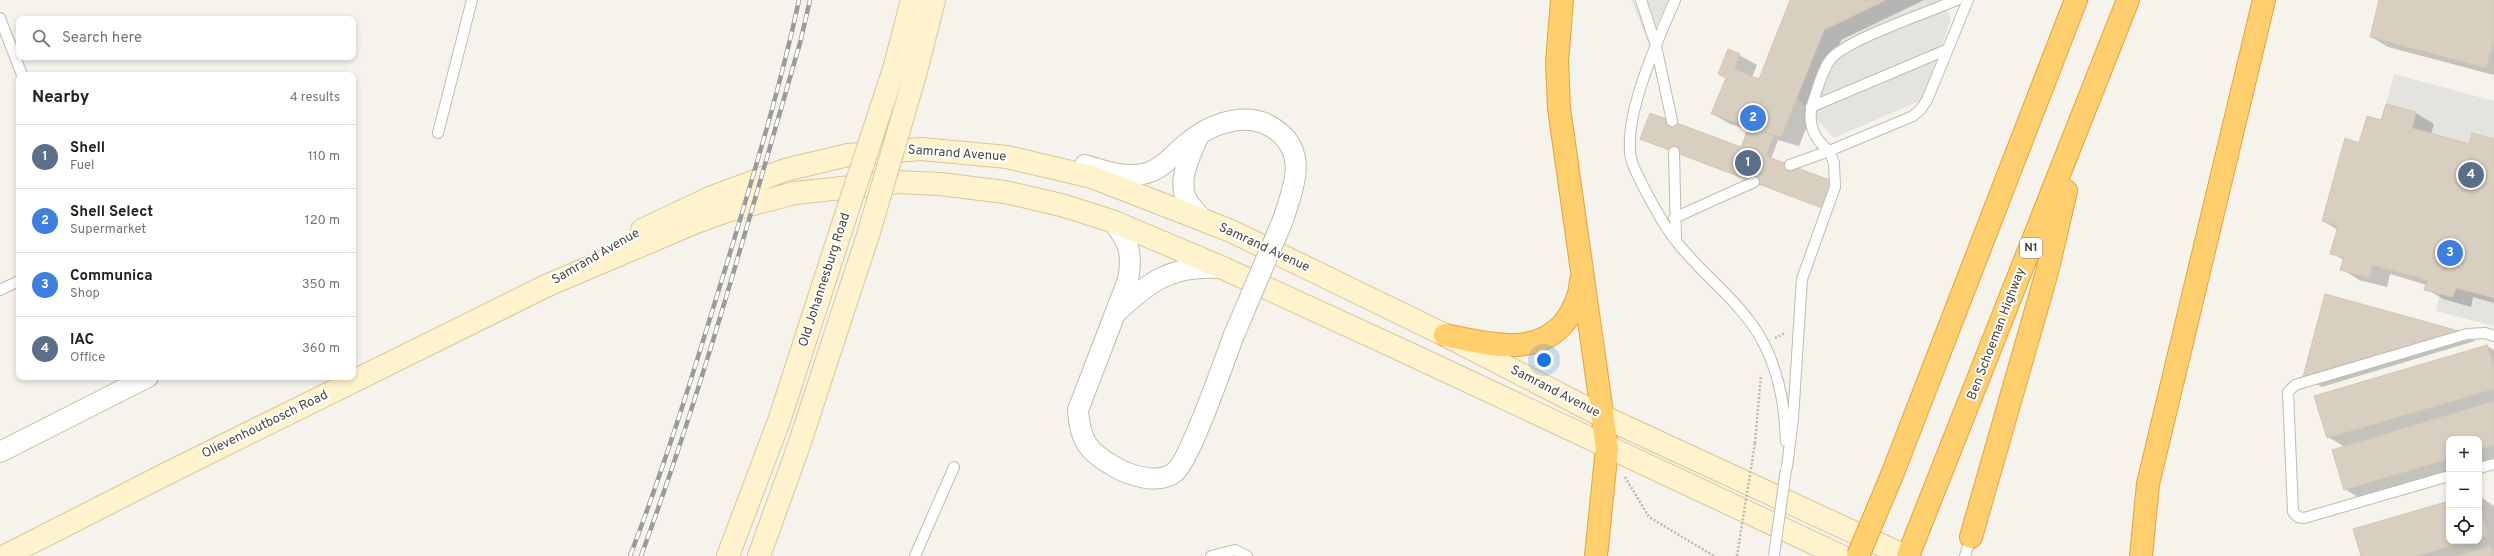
<!DOCTYPE html>
<meta charset="utf-8">
<style>
:root{--surface:#fff;--page:#f6f6f6;--text:#222;--muted:#767676;--line:#e0e0e0;--accent:#db2777}
body{margin:0;font-family:Overpass,sans-serif;background:var(--page);color:var(--text)}
.controls{position:absolute;right:12px;bottom:12px;display:grid;overflow:hidden;border-radius:8px;box-shadow:0 2px 6px #0003}
.controls button{width:36px;height:36px;display:grid;place-items:center;padding:0;border:0;border-bottom:1px solid var(--line);background:var(--surface);color:var(--text);font:20px sans-serif}
.you{position:absolute;left:1544px;top:360px;width:14px;height:14px;margin:-10px;border:3px solid #fff;border-radius:50%;background:#1a73e8;box-shadow:0 0 0 6px #1a73e833}
.badge{display:grid;place-items:center;width:26px;height:26px;border-radius:50%;background:var(--accent);color:#fff;font-size:13px;font-weight:700}
.pin{position:absolute;translate:-50% -50%;border:2px solid #fff;box-shadow:0 1px 4px #0006}
.list{margin:0;padding:0;list-style:none}
h2{display:flex;justify-content:space-between;align-items:center;height:52px;margin:0;padding:0 16px;font-size:17px}
h2 small{font-size:13px;font-weight:400;color:var(--muted)}
.list li{display:grid;grid-template-columns:26px 1fr auto;gap:12px;align-items:center;box-sizing:border-box;height:64px;padding:0 16px;border-top:1px solid var(--line)}
.list b{display:block;font-size:15px;white-space:nowrap}
.list p{margin:0;font-size:13px;white-space:nowrap;color:var(--muted)}
.list em{font-size:13px;font-style:normal;color:var(--muted)}
.icon{flex:none;width:22px;height:22px;fill:none;stroke:currentColor;stroke-width:2;stroke-linecap:round;stroke-linejoin:round}
.map{position:relative;flex:none;width:2494px;height:556px;overflow:hidden}
.search{position:absolute;background:var(--surface);box-shadow:0 2px 6px #0003;left:16px;top:16px;width:340px;height:44px;display:flex;align-items:center;gap:10px;box-sizing:border-box;padding:0 14px;border-radius:8px;color:var(--muted);font-size:15px}
.panel{position:absolute;background:var(--surface);box-shadow:0 2px 6px #0003;left:16px;top:72px;width:340px;height:308px;border-radius:8px}
.map>svg:first-child{display:block}
.parking{fill:#e5e3e0}
.shadow{fill:#0003}
.building{fill:#d8cfc1;stroke:#d3c7b4}
.lines{fill:none;stroke-linecap:round;stroke-linejoin:round}
.lane-casing{stroke:#c2bbae;stroke-width:12}
.street-casing{stroke:#c2bbae;stroke-width:22}
.secondary-casing{stroke:#d6c79b;stroke-width:24}
.highway-casing{stroke:#e0a43c;stroke-width:24}
.path{stroke:#c4b79f;stroke-width:2.5;stroke-dasharray:2 2;stroke-linecap:butt}
.lane{stroke:#fff;stroke-width:10}
.street{stroke:#fff;stroke-width:20}
.secondary{stroke:#fff3cd;stroke-width:22}
.highway{stroke:#ffcf6e;stroke-width:22}
.rail-casing{stroke:#9a9a9a;stroke-width:4.5}
.rail{stroke:#fff;stroke-width:3;stroke-dasharray:9;stroke-linecap:butt}
.lane-bridge-casing{stroke:#c2bbae;stroke-width:12;stroke-linecap:butt}
.street-bridge-casing{stroke:#c2bbae;stroke-width:22;stroke-linecap:butt}
.secondary-bridge-casing{stroke:#d6c79b;stroke-width:24;stroke-linecap:butt}
.highway-bridge-casing{stroke:#e0a43c;stroke-width:24;stroke-linecap:butt}
.path-bridge{stroke:#c4b79f;stroke-width:2.5;stroke-dasharray:2 2;stroke-linecap:butt}
.lane-bridge{stroke:#fff;stroke-width:10}
.street-bridge{stroke:#fff;stroke-width:20}
.secondary-bridge{stroke:#fff3cd;stroke-width:22}
.highway-bridge{stroke:#ffcf6e;stroke-width:22}
.labels{text-anchor:middle;dominant-baseline:central;stroke-width:4;stroke-linejoin:round;paint-order:stroke}
.shield{fill:#fff;stroke:#817c74;stroke-width:1}
.shield-label{font-size:12px;font-weight:bold;fill:#4b4439}
.street-label{font-size:13px;fill:#4b4439;stroke:#fff}
</style>
<div class="map">
<svg width="2494" height="556" viewBox="0 0 2494 556">
<rect width="100%" height="100%" fill="#f6f3ec"/>
<!-- parking -->
<path class="parking" d="M1631 0H1668L1649 44Z
M1886 0H1942L1951 20 1922 100 1834 138 1797 98 1824 30Z
M2394 74 2494 101V139L2472 133 2469 144 2412 128 2416 112 2386 104Z
M2456 288 2494 298V326L2436 311 2440 294 2453 297Z"/>
<!-- shadow -->
<path class="shadow" d="M1791 0H1924L1841 40 1799 146 1778 140 1771 159 1832 182 1826 209 1645 141 1742 148 1749 130 1730 124 1713 114 1739 55 1757 65 1752 77 1760 80Z
M2380 0H2494V75L2388 47 2371 37Z
M2386 105 2416 113 2434 124 2431 134 2469 145 2494 140V303L2473 297 2471 307 2443 299 2426 289 2427 285 2390 274 2387 287 2359 280 2342 269 2344 260 2331 253 2338 230 2323 221 2360 144 2382 121Z
M2326 295 2459 332 2475 341 2322 387 2304 377Z
M2487 346 2494 350V460L2479 465V439H2449V474L2362 500 2345 489V447L2328 437Z
M2479 496 2494 506V556H2362L2449 502V541H2479Z"/>
<!-- building -->
<path class="building" d="M1790 0H1886L1824 30 1781 137 1711 114 1726 78 1718 74 1728 49 1740 54 1734 69 1759 79Z
M2379 0H2494V40L2486 68 2370 37Z
M2386 104 2416 112 2412 128 2469 144 2472 133 2494 139V298L2456 288 2453 297 2424 290 2427 280 2372 265 2369 278 2340 270 2344 257 2330 254 2338 226 2322 221 2345 138 2359 143 2367 116 2381 120Z
M1650 113 1741 147 1749 127 1774 136 1766 156 1832 181 1822 208 1640 139Z
M2325 294 2459 331 2303 377Z
M2487 345 2494 368V389L2327 438 2314 396Z
M2494 401V445L2479 450V439H2449V459L2344 490 2332 450Z
M2449 501V541H2469L2417 556H2361L2353 529Z
M2479 503 2488 535 2479 538Z
M2491 546 2494 556H2456Z"/>
<g class="lines">
<defs>
<path id="lane" d="M1641 0 1656 46 1672 121
M1675 0C1658 40 1627 107 1630 150 1630 164 1640 179 1646 192 1655 208 1664 226 1676 241 1703 276 1744 304 1764 344 1780 375 1785 407 1786 441
M0 18 22 75
M1811 107 1946 50
M438 133 472 0
M1829 151C1812 137 1806 120 1814 99 1818 87 1822 71 1830 60 1843 41 1931 11 1957 0
M1674 152 1676 239
M1790 165 1829 151
M1674 218 1754 182
M0 290 19 281
M1787 467 1793 418 1802 279 1835 187 1834 163 1829 151 1913 116 1921 109 1927 100 1968 0
M2479 468 2494 464
M2449 476 2304 518 2298 517 2293 512 2288 392 2295 385 2467 334 2485 333 2494 336
M915 556 954 467
M1211 556 1235 550 1247 556
M1965 556 1971 537"/>
<path id="street" d="M1198 137C1190 156 1176 182 1188 202 1192 208 1199 215 1204 221
M1085 165C1104 171 1127 179 1147 173 1163 168 1174 154 1186 144 1212 122 1252 108 1280 133 1308 157 1292 191 1283 220
M1112 221C1129 241 1133 254 1128 280L1078 410C1080 441 1088 452 1115 467 1131 476 1159 485 1175 472 1191 458 1224 361 1234 335
M1117 312C1151 280 1172 265 1221 268
M0 452 148 377"/>
<path id="secondary" d="M894 69 912 0
M915 75 934 0
M642 230 712 197 785 170 848 155 921 149 1007 157 1092 177 1231 231 1445 335 1604 417 1905 556
M5 556 166 474 548 285 694 223 730 210 795 193 898 182 940 184 1005 192 1061 205 1112 221 1223 268 1410 354 1841 556
M728 556 779 421 844 221
M759 556 798 448 869 232"/>
<path id="highway" d="M1562 0 1557 62 1559 108 1607 448 1596 556
M1445 335C1485 343 1534 358 1564 323 1574 310 1580 297 1581 281
M1892 475 2076 0
M1971 537 2047 272 2066 191
M1908 556 2128 0
M2141 556 2148 484 2264 0"/>
</defs>
<!-- lane casing -->
<use href="#lane" class="lane-casing"/>
<!-- street casing -->
<use href="#street" class="street-casing"/>
<!-- secondary casing -->
<use href="#secondary" class="secondary-casing"/>
<!-- highway casing -->
<use href="#highway" class="highway-casing"/>
<!-- path -->
<path class="path" d="M1775 338 1785 333
M1755 443 1761 375
M1625 477 1649 517 1714 556"/>
<!-- lane -->
<use href="#lane" class="lane"/>
<!-- street -->
<use href="#street" class="street"/>
<!-- secondary -->
<use href="#secondary" class="secondary"/>
<!-- highway -->
<use href="#highway" class="highway"/>
<defs>
<path id="rail" d="M630 556C667 460 697 361 727 263 753 176 780 89 799 0
M641 556C703 388 750 215 800 43L810 0"/>
</defs>
<!-- rail casing -->
<use href="#rail" class="rail-casing"/>
<!-- rail -->
<use href="#rail" class="rail"/>
<defs>
<path id="lane-bridge" d="M1774 556 1786 469"/>
<path id="street-bridge" d="M1234 335 1283 220"/>
<path id="secondary-bridge" d="M844 221 894 69
M869 232 915 75"/>
<path id="highway-bridge" d="M1858 556 1892 475"/>
</defs>
<!-- lane-bridge casing -->
<use href="#lane-bridge" class="lane-bridge-casing"/>
<!-- street-bridge casing -->
<use href="#street-bridge" class="street-bridge-casing"/>
<!-- secondary-bridge casing -->
<use href="#secondary-bridge" class="secondary-bridge-casing"/>
<!-- highway-bridge casing -->
<use href="#highway-bridge" class="highway-bridge-casing"/>
<!-- path-bridge -->
<path class="path-bridge" d="M1737 556 1755 443"/>
<!-- lane-bridge -->
<use href="#lane-bridge" class="lane-bridge"/>
<!-- street-bridge -->
<use href="#street-bridge" class="street-bridge"/>
<!-- secondary-bridge -->
<use href="#secondary-bridge" class="secondary-bridge"/>
<!-- highway-bridge -->
<use href="#highway-bridge" class="highway-bridge"/>
</g>
<g class="labels">
<!-- shield labels -->
<rect class="shield" x="2020" y="238" width="22" height="20" rx="3"/>
<g class="shield-label">
<text x="2031" y="248">N1</text>
</g>
<!-- street labels -->
<g class="street-label">
<text transform="translate(957 154) rotate(4)">Samrand Avenue</text>
<text transform="translate(1264 248) rotate(25)">Samrand Avenue</text>
<text transform="translate(596 257) rotate(-30)">Samrand Avenue</text>
<text transform="translate(825 280) rotate(-72)">Old Johannesburg Road</text>
<text transform="translate(1997 334) rotate(-69)">Ben Schoeman Highway</text>
<text transform="translate(1555 392) rotate(27)">Samrand Avenue</text>
<text transform="translate(265 425) rotate(-26)">Olievenhoutbosch Road</text>
</g>
</g>
</svg>
<div class="controls">
<button>+</button>
<button>−</button>
<button><svg class="icon" aria-label="locate" viewBox="0 0 24 24"><circle cx="12" cy="12" r="6"/><path d="M12 2v4M12 18v4M2 12h4M18 12h4"/></svg></button>
</div>
<div class="you"></div>
<div class="pin badge" style="left:1748px;top:163px;background:#5c6f8a">1</div>
<div class="pin badge" style="left:1753px;top:118px;background:#3f7fe0">2</div>
<div class="pin badge" style="left:2450px;top:253px;background:#3f7fe0">3</div>
<div class="pin badge" style="left:2471px;top:175px;background:#5c6f8a">4</div>
<div class="search"><svg class="icon" aria-label="search" viewBox="0 0 24 24"><circle cx="10" cy="10" r="6"/><path d="M15 15l6 6"/></svg>Search here</div>
<section class="panel">
<h2>Nearby<small>4 results</small></h2>
<ul class="list">
<li><span class="badge" style="background:#5c6f8a">1</span><div><b>Shell</b><p>Fuel</p></div><em>110 m</em></li>
<li><span class="badge" style="background:#3f7fe0">2</span><div><b>Shell Select</b><p>Supermarket</p></div><em>120 m</em></li>
<li><span class="badge" style="background:#3f7fe0">3</span><div><b>Communica</b><p>Shop</p></div><em>350 m</em></li>
<li><span class="badge" style="background:#5c6f8a">4</span><div><b>IAC</b><p>Office</p></div><em>360 m</em></li>
</ul>
</section>
</div>
